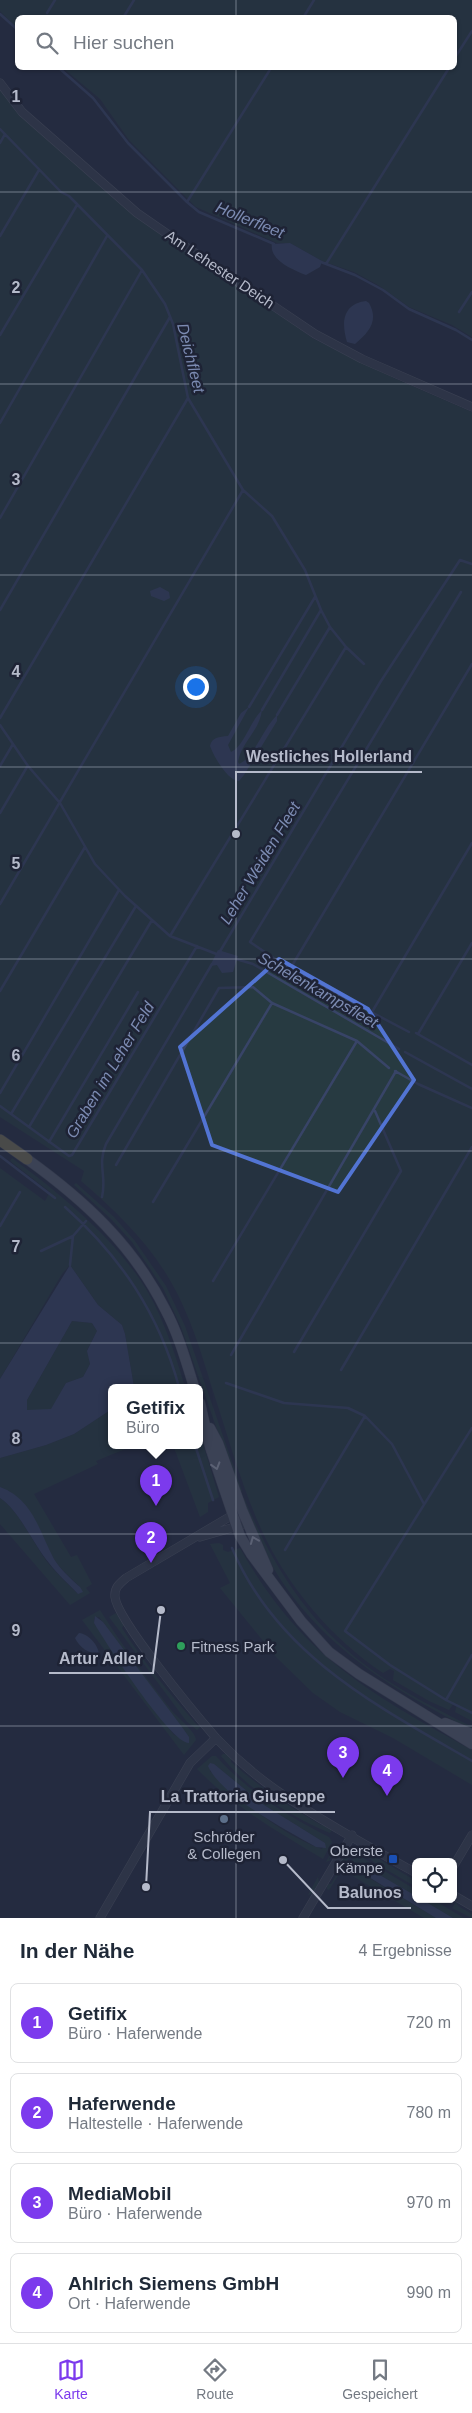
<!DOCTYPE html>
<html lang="de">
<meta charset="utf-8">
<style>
:root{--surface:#fff;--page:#f6f6f7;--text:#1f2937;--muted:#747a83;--line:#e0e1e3;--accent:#7c3aed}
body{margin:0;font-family:Arial,sans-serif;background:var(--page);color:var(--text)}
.controls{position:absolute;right:15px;bottom:15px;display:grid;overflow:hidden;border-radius:8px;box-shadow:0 1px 4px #0004}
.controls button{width:45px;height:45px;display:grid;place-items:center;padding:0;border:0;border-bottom:1px solid var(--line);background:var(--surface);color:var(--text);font:25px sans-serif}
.you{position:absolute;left:195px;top:686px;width:18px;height:18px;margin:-12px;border:4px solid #fff;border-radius:50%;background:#1a73e8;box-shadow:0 0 0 8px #1a73e833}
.badge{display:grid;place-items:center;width:32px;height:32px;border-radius:50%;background:var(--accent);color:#fff;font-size:16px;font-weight:700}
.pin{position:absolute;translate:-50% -41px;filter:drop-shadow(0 1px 2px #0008)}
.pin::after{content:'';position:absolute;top:26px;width:18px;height:15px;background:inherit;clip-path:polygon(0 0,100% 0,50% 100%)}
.popup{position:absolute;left:108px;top:1384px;width:95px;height:65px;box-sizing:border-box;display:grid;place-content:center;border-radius:8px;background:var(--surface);filter:drop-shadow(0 1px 4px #0005);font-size:16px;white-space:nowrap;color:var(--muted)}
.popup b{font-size:19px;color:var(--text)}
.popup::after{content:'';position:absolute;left:50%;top:100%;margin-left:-10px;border:10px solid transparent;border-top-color:var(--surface)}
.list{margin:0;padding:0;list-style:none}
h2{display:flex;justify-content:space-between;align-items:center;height:65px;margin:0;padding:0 20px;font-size:21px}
h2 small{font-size:16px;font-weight:400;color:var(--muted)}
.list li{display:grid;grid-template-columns:32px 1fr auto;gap:15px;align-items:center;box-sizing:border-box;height:80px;margin:0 10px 10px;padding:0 10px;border:1px solid var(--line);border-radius:8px}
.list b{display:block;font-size:19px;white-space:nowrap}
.list p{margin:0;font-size:16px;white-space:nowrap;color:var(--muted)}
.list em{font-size:16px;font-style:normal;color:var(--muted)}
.icon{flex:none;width:28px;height:28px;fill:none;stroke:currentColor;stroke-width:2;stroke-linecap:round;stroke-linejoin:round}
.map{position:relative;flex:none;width:472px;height:1918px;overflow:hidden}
.search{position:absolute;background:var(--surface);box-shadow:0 1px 4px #0004;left:15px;right:15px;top:15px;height:55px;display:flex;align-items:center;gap:12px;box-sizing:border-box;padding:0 18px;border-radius:8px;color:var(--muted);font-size:19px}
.sheet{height:425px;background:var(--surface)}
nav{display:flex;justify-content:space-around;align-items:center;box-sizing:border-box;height:70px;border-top:1px solid var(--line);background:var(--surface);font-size:14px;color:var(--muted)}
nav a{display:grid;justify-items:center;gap:2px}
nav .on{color:var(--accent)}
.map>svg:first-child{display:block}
.green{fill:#273a41;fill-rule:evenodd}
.water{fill:#384467;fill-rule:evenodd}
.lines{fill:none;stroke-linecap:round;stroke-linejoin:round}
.stream{stroke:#384467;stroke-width:2.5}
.minor-casing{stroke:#54596a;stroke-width:9}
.major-casing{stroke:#424759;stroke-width:11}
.highway-casing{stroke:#414657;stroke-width:12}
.minor{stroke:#393f50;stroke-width:8}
.major{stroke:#575d70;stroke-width:10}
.highway{stroke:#766f56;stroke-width:11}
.oneway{stroke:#9ea3b4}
.marked{fill:none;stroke:#5274d3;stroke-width:4;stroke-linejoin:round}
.grid{fill:none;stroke:#b5baca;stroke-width:1;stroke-opacity:0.55}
.leisure-dot{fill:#2e9e5b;stroke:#1e2335;stroke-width:2}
.service-dot{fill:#5c6f8a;stroke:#1e2335;stroke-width:2}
.transit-dot{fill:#1a4fb4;stroke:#1e2335;stroke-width:2}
.labels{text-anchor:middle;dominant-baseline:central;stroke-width:5;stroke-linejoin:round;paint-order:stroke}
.street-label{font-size:15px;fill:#b5baca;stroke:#1e2335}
.poi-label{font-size:15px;fill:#b5baca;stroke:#1e2335;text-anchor:start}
.water-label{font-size:16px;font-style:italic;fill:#7c8bb2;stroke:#1e2335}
.grid-label{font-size:16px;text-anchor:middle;font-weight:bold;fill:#b5baca;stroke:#1e2335;stroke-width:5;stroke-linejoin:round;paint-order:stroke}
.leader{fill:none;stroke:#b5baca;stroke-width:2}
.callout-dot{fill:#b5baca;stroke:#1e2335;stroke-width:2}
.callout-label{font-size:16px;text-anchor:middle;font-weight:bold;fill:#b5baca;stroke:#1e2335;stroke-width:5;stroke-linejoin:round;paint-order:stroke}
</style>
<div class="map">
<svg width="472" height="1918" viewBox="0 0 472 1918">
<rect width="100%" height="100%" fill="#252c40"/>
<!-- green -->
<path class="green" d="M0 0H472V337L452 325 409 307 378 285 354 272 322 261 290 243H277L196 207 129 140 100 99 63 68H454V18H18L17 28 0 11Z
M0 87 19 113 192 254 314 339 394 378 472 412V1721L455 1712 457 1704 454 1703 449 1710 429 1701 393 1680 394 1671 390 1669 383 1673C332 1639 288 1587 262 1531 241 1485 228 1436 212 1388 201 1352 190 1315 171 1282 149 1243 115 1210 81 1181L84 1171 0 1117Z
M12 1158C59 1193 105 1230 139 1278 161 1310 174 1350 185 1387H134L125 1334 122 1325 98 1305 70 1265 62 1274 0 1379V1168L45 1201 50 1192 10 1161Z
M76 1183 114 1217 135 1241 166 1286 185 1326 242 1491 239 1492 181 1327 163 1288 132 1242 111 1219 74 1185Z
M72 1321 92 1323 97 1331 87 1350 90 1364 83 1377 66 1383 51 1410 27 1411V1400Z
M112 1409V1445H135L96 1461 98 1464 34 1494 71 1557 77 1555 92 1584 86 1588 90 1593 70 1605 0 1524V1498C18 1509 34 1545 48 1563 57 1574 68 1584 78 1594L80 1587C71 1578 60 1569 54 1559 38 1531 33 1500 0 1487V1458L46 1445 74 1434Z
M200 1434 219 1497 208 1503V1512L200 1517 173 1445H200Z
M241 1498H244C268 1555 300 1610 348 1651 384 1683 429 1705 472 1727V1730C386 1686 310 1640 264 1551 255 1534 249 1516 241 1498Z
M219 1543 223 1545V1550L228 1552 240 1548C300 1655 369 1693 472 1750V1785L393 1738 340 1712 313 1693 277 1658 220 1588 230 1583 210 1544Z
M100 1610C122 1645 146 1678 172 1711 178 1718 196 1732 196 1740L184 1755 82 1620ZM99 1617 189 1737 174 1735 133 1681 94 1623V1618Z
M116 1613 124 1625 122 1628C144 1663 171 1695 198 1726H201L197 1730 187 1722 109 1617Z
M223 1754H227L231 1758V1762C259 1787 288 1806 321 1825L326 1824 333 1828 330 1833C289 1816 249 1790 221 1756Z
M212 1756H216C247 1791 287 1816 329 1837L332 1842 323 1859C278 1832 234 1807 197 1769ZM214 1764 264 1805 325 1843 322 1849C285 1837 237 1799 210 1771Z
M333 1849 336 1854 334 1856 331 1855 329 1859 331 1860 326 1862 318 1877 319 1883 312 1894 308 1895Z
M365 1849H368L369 1853 416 1881V1887L375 1863 363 1853Z
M356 1854 416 1890V1896L359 1863 354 1869 436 1918H424L344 1871Z
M347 1857 349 1858 329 1890 327 1889V1884H331L341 1867 342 1859Z
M421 1899H432L464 1918H453Z
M456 1902 458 1906 472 1914V1918L452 1908Z"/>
<!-- water -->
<path class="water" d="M290 243 322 261 320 267 306 275C293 270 269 260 272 244Z
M366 301 369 303C379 321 369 332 355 344L347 342C341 322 343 304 366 301Z
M160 587 169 592 170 598 164 601 151 596 150 591Z
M249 707 228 745 231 752C243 748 251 720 262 710 260 730 241 743 238 762L239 764C254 758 264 727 277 715V721L244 775 239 781C228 781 214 757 210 746 212 737 219 737 228 736L241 713Z
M218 950 238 956 233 972 222 973 217 965 210 966Z
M70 1265 98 1305 122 1325 125 1334 134 1387H112V1409L74 1434 46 1445 0 1458V1379ZM72 1321 92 1323 97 1331 87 1351 90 1364 83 1377 66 1383 51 1409 27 1410V1400Z
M0 1487C33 1499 39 1531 54 1559 60 1569 71 1579 80 1587L83 1592 78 1594C69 1584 57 1574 49 1563 34 1545 18 1509 0 1498Z
M95 1616 103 1622 182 1727 189 1737V1743C170 1743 106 1643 94 1623Z
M79 1633C88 1634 98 1644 99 1654 89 1654 79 1647 75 1638Z
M210 1763 214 1764 264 1805 325 1843 326 1848 316 1847C287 1830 222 1797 208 1766Z
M353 1863H359L416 1896V1899H421L453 1918H436L354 1868Z"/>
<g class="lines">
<!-- stream -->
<path class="stream" d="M47 13 55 0
M0 14 18 30
M123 18 134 0
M303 18 314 0
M454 59 472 31
M59 68 93 98 128 143 187 202 199 212 274 244
M0 129 61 192 69 196 142 270 165 304 173 324 188 398 243 490 272 516 305 570 321 610 330 627 346 647 364 664
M0 143 5 134
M187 202 271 68
M0 236 39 170
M321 262 355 275 383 290 409 309 456 330 472 340
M326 264 449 68
M459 312 472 292
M0 335 77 205
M0 423 107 236
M0 518 142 270
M0 610 170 317
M249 707 315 597
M262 710 321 610
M277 715 330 627
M0 718 188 398
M0 725 28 766 60 803 95 864 125 896 170 936 219 955
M0 766 13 744
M0 813 27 767
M0 904 243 490
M170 936 346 647
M219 953 381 681 460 560 472 564
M236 959 253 964 399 1049
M290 969 472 664
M0 991 85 847
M372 1012 472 843
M409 1032 290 969 250 942 461 592
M416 1033 472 1065
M418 1034 472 943
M405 1052 472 1089
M395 1071 418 1084 472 1108
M0 1093 119 890
M0 1106 69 1156 72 1155 197 946
M11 1114 136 906
M29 1127 152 920
M49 1142 138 992
M0 1156 55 1198
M116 1165 219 988 253 987 272 1003 357 1041 389 1068
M102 1197C107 1176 97 1165 106 1144L212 964
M153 1202 272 1003
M65 1207C121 1257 159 1314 179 1387
M0 1226 20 1192
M41 1251 73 1236
M70 1265 73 1236 86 1221
M213 1281 357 1041
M294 1352 401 1171 375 1111
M231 1355 396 1071
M341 1370 472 1147
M226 1383 284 1403 348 1408 365 1416 392 1444 424 1504
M195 1445 213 1500
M232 1548C277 1655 377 1706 472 1761
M285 1550 365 1416
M472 1655 446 1700 472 1713
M446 1700 390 1665 345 1631 472 1428"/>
<defs>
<path id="minor" d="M0 83 22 112 137 213 189 249 315 334 362 359 472 407
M236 1513 126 1578C119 1584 114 1588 115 1597 117 1620 197 1716 216 1738 234 1757 255 1775 276 1790 318 1819 371 1848 416 1873
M200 1537 242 1525
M453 1867 472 1835
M453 1895 472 1906
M100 1918 190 1763 216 1738
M303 1918 352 1835"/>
<path id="major" d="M27 1159C84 1200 133 1245 165 1309 178 1333 186 1361 194 1387
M200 1403 210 1447 240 1536 251 1554 301 1621 329 1652 359 1674 472 1744
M210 1428 218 1443 242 1510 268 1570
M445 1723 472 1734"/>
<path id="highway" d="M0 1140 27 1159"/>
</defs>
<!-- minor casing -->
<use href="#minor" class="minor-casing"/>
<!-- major casing -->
<use href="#major" class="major-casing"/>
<!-- highway casing -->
<use href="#highway" class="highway-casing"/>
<!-- minor -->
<use href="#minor" class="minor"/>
<!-- major -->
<use href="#major" class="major"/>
<!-- highway -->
<use href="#highway" class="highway"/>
</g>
<!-- one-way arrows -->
<defs><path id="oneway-chevron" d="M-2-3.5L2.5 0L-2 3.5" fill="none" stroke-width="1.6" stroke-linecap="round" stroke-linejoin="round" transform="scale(1.25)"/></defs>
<g class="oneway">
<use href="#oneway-chevron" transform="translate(216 1466) rotate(73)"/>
<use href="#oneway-chevron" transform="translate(254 1540) rotate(-112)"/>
</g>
<!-- marked area -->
<path d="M0 0H472V1918H0ZM279 959 368 1009 414 1080 338 1192 212 1145 180 1047Z" fill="#252c40" fill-opacity=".55" fill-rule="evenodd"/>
<path class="marked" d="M279 959 368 1009 414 1080 338 1192 212 1145 180 1047Z"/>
<!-- grid -->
<path class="grid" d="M236 0V18M236 68V1918M0 192H472M0 384H472M0 575H472M0 767H472M0 959H472M0 1151H472M0 1343H472M0 1534H472M0 1726H472"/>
<!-- markers -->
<circle class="leisure-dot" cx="181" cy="1646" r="5"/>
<circle class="service-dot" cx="224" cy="1819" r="5"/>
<rect class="transit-dot" x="388" y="1854" width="10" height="10" rx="2.5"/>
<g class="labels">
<!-- street labels -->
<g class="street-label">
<text transform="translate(220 269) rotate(34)">Am Lehester Deich</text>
</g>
<!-- poi labels -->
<g class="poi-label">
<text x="191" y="1646">Fitness Park</text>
<text x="224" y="1836" text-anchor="middle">Schröder<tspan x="224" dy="17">&amp; Collegen</tspan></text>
<text x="383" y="1850" text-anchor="end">Oberste<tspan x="383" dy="17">Kämpe</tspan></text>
</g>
<!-- water labels -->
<g class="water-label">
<text transform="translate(250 220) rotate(22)">Hollerfleet</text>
<text transform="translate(191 358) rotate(76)">Deichfleet</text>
<text transform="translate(260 863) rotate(-59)">Leher Weiden Fleet</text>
<text transform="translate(318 990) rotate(30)">Schelenkampsfleet</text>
<text transform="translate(110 1070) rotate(-59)">Graben im Leher Feld</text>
</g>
</g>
<g class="grid-label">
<text x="16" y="102">1</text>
<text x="16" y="293">2</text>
<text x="16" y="485">3</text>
<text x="16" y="677">4</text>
<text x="16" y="869">5</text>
<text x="16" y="1061">6</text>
<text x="16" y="1252">7</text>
<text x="16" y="1444">8</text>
<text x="16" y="1636">9</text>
</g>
<!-- callouts -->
<path class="leader" d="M236 834L236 772H422M161 1610L153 1673H49M146 1887L150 1812H335M283 1860L328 1908H411"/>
<g class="callout-dot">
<circle cx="236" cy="834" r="5"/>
<circle cx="161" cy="1610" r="5"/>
<circle cx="146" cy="1887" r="5"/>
<circle cx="283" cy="1860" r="5"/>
</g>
<g class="callout-label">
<text x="329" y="762">Westliches Hollerland</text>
<text x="101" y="1664">Artur Adler</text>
<text x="243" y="1802">La Trattoria Giuseppe</text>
<text x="370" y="1898">Balunos</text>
</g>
</svg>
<div class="controls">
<button><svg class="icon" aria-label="locate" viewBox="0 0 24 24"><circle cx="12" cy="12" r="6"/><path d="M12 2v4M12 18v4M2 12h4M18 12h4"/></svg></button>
</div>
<div class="you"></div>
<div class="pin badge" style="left:156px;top:1506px">1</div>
<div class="popup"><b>Getifix</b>Büro</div>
<div class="pin badge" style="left:151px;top:1563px">2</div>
<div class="pin badge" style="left:343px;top:1778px">3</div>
<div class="pin badge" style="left:387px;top:1796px">4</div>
<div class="search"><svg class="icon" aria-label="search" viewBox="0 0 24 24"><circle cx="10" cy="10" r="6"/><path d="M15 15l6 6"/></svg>Hier suchen</div>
</div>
<section class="sheet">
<h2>In der Nähe<small>4 Ergebnisse</small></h2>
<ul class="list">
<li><span class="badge">1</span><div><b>Getifix</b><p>Büro · Haferwende</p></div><em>720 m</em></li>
<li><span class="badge">2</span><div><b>Haferwende</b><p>Haltestelle · Haferwende</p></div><em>780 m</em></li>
<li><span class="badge">3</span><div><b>MediaMobil</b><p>Büro · Haferwende</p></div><em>970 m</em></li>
<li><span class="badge">4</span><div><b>Ahlrich Siemens GmbH</b><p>Ort · Haferwende</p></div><em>990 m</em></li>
</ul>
</section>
<nav>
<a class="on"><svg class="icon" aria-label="map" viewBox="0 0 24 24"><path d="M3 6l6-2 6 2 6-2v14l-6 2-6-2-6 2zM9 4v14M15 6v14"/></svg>Karte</a>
<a><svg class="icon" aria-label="directions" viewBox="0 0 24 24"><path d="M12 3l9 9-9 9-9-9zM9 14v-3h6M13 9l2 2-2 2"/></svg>Route</a>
<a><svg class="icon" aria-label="saved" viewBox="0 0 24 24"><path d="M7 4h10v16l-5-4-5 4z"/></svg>Gespeichert</a>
</nav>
